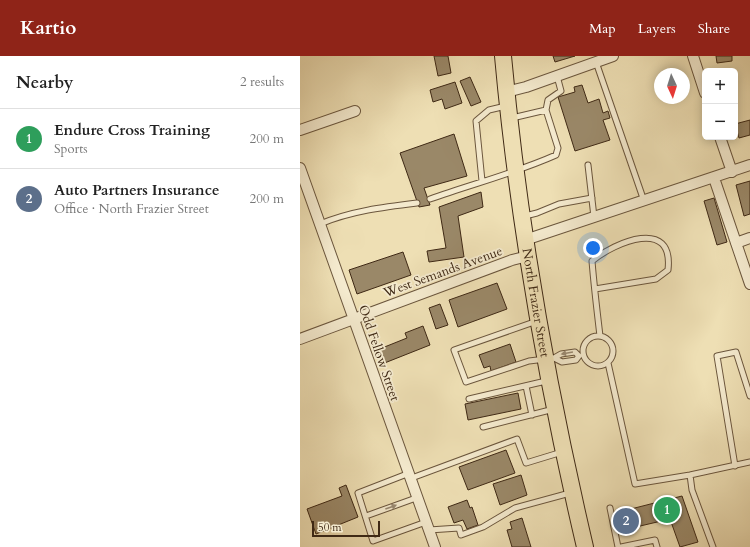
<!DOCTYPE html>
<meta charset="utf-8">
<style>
:root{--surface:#fff;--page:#f6f6f6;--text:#222;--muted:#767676;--line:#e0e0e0;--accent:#8f2418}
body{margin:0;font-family:Cardo,serif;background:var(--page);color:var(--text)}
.controls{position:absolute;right:12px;top:12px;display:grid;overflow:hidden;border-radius:6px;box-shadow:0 2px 10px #0003}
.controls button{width:36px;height:36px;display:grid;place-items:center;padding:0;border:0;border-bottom:1px solid var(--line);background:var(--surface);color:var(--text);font:20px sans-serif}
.compass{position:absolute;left:354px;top:12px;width:36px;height:36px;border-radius:50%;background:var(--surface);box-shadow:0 2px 10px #0003;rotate:176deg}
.scale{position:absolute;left:12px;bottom:10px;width:68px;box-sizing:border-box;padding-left:4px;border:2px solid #3f2915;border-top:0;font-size:11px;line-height:14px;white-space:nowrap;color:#3f2915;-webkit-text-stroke:3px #f4eace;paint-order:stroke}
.you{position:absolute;left:293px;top:192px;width:14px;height:14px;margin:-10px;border:3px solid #fff;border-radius:50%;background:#1a73e8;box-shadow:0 0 0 6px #1a73e833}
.badge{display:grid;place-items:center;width:26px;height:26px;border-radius:50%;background:var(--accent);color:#fff;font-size:13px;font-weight:700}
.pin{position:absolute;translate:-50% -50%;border:2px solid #fff;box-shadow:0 1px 4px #0006}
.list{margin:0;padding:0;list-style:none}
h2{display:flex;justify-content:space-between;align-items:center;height:52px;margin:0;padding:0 16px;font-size:17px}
h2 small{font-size:13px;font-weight:400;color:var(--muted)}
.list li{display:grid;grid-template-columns:26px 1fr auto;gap:12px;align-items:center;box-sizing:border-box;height:60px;padding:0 16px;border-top:1px solid var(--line)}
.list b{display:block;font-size:15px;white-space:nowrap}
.list p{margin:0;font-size:13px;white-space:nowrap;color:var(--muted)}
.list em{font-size:13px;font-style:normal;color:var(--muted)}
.map{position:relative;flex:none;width:450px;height:491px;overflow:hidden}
header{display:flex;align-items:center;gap:24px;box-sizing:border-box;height:56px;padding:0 20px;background:var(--accent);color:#fff}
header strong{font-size:19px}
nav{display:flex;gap:22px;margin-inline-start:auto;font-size:14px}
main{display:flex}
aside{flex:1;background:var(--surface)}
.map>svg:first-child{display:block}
.building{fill:#9a8868;stroke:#3f2915}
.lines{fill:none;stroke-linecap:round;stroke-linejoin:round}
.service-casing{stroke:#6b563d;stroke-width:7}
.minor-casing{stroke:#6b563d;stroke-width:12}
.primary-casing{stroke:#3f2915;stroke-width:18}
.service{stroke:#f4eace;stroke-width:5}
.minor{stroke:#f4eace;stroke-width:10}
.primary{stroke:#eedfb4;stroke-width:16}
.oneway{fill:#9a8a72}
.labels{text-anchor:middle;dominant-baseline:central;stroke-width:3.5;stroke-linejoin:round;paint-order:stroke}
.street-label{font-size:13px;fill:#3f2915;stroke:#f4eace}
</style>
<header>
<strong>Kartio</strong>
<nav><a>Map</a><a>Layers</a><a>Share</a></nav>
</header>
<main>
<aside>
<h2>Nearby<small>2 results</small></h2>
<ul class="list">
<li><span class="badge" style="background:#2e9e5b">1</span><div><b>Endure Cross Training</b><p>Sports</p></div><em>200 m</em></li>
<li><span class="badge" style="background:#5c6f8a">2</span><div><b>Auto Partners Insurance</b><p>Office · North Frazier Street</p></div><em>200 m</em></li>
</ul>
</aside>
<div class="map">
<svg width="450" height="491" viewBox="0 0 450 491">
<rect width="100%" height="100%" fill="#eedfb4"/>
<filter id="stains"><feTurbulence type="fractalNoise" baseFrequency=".005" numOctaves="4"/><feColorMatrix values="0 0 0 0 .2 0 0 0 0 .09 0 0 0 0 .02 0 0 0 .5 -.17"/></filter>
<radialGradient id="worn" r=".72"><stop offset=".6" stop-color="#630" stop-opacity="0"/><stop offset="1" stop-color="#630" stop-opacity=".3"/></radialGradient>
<!-- building -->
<path class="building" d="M134 0H148L151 17 138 20Z
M253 0H275L255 6Z
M416 0H432V5L417 7Z
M170 21 181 46 171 50 160 25Z
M155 26 162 47 145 53 142 43 133 46 130 34Z
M282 29 288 47 299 43 303 57 308 55 310 62 303 64 310 84 275 95 258 41 275 36 274 31Z
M450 64V79L439 82 435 68Z
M154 78 167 120 124 132 130 149 119 151 100 97Z
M450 125V158L444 160 436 129Z
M181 136 183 151 158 160 164 201 129 206 127 195 146 192 139 151Z
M414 142 427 186 417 189 404 145Z
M103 196 111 219 57 238 49 214Z
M197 227 207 253 158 271 149 244Z
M140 248 148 269 136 273 129 252Z
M123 270 130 289 82 308 77 294 107 282 105 277Z
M210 288 216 306 191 315 190 310 184 312 179 299Z
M218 337 221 353 168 364 165 348Z
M206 394 215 417 168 434 159 411Z
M221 419 227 439 200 449 193 428Z
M46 429 58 461 16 478 7 453 42 440 39 432Z
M382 440 398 486 380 491 370 463 323 474 319 456Z
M167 444 170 452 172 451 178 469 167 473 163 464 154 467 148 451Z
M222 462 231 491H212L207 474 212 473 210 466Z"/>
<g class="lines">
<defs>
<path id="service" d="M296 6 344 145
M246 54 248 44 261 35 257 20
M288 109 294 161
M182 125 176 65 189 54 206 50
M130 143C172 128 216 117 256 99L258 92 246 54 212 62
M225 160 237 157 259 148 292 142
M20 168C51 155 84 151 117 147
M295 233 356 223 368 214C374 161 315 186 292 205 294 230 297 255 300 280
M237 265 154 294 166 326 229 305 254 302 261 298 275 296 279 300 276 304 262 306 254 302
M283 295a15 15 0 1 1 30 0a15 15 0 1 1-30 0Z
M308 307 335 428 390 419 450 406
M226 330 232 359
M169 343 246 325
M183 371 254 353
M435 410 417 300 436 296 450 340
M107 418 58 437 73 485 126 466
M390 419 392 434 413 491
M109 423 217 383 226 407 262 396
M310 452 318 491
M66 460 116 442
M129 474 159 472 161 479 183 471 215 452 270 437
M321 491 355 484 357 491"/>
<path id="minor" d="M393 0 405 37
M206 36 226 31 313 0
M0 74 55 55
M420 81 432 116
M0 112 135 491
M414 122 450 228
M225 184 450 109
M436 187 450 182
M0 283 212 204 228 200"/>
<g id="primary">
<path id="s1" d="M203 0C218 166 247 329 285 491"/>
</g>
</defs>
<!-- service casing -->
<use href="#service" class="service-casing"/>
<!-- minor casing -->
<use href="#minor" class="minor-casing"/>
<!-- primary casing -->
<use href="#primary" class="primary-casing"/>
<!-- service -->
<use href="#service" class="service"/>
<!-- minor -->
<use href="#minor" class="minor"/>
<!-- primary -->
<use href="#primary" class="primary"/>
</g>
<!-- one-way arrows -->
<defs><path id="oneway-solid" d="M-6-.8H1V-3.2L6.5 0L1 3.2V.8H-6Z"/></defs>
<g class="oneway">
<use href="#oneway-solid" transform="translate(267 297) rotate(170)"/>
<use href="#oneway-solid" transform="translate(91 451) rotate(-20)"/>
</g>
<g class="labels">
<!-- street labels -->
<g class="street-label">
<text transform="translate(143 216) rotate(-20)">West Semands Avenue</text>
<text stroke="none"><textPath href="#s1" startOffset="249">North Frazier Street</textPath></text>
<text transform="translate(79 297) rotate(71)">Odd Fellow Street</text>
</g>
</g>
<rect width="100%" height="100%" filter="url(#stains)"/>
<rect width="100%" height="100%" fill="url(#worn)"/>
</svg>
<div class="controls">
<button>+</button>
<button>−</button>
</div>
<svg class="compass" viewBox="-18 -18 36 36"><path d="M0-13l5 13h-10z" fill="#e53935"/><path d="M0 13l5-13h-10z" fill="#767676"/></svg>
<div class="scale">50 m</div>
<div class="you"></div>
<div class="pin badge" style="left:367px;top:454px;background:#2e9e5b">1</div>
<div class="pin badge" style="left:326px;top:465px;background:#5c6f8a">2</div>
</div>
</main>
